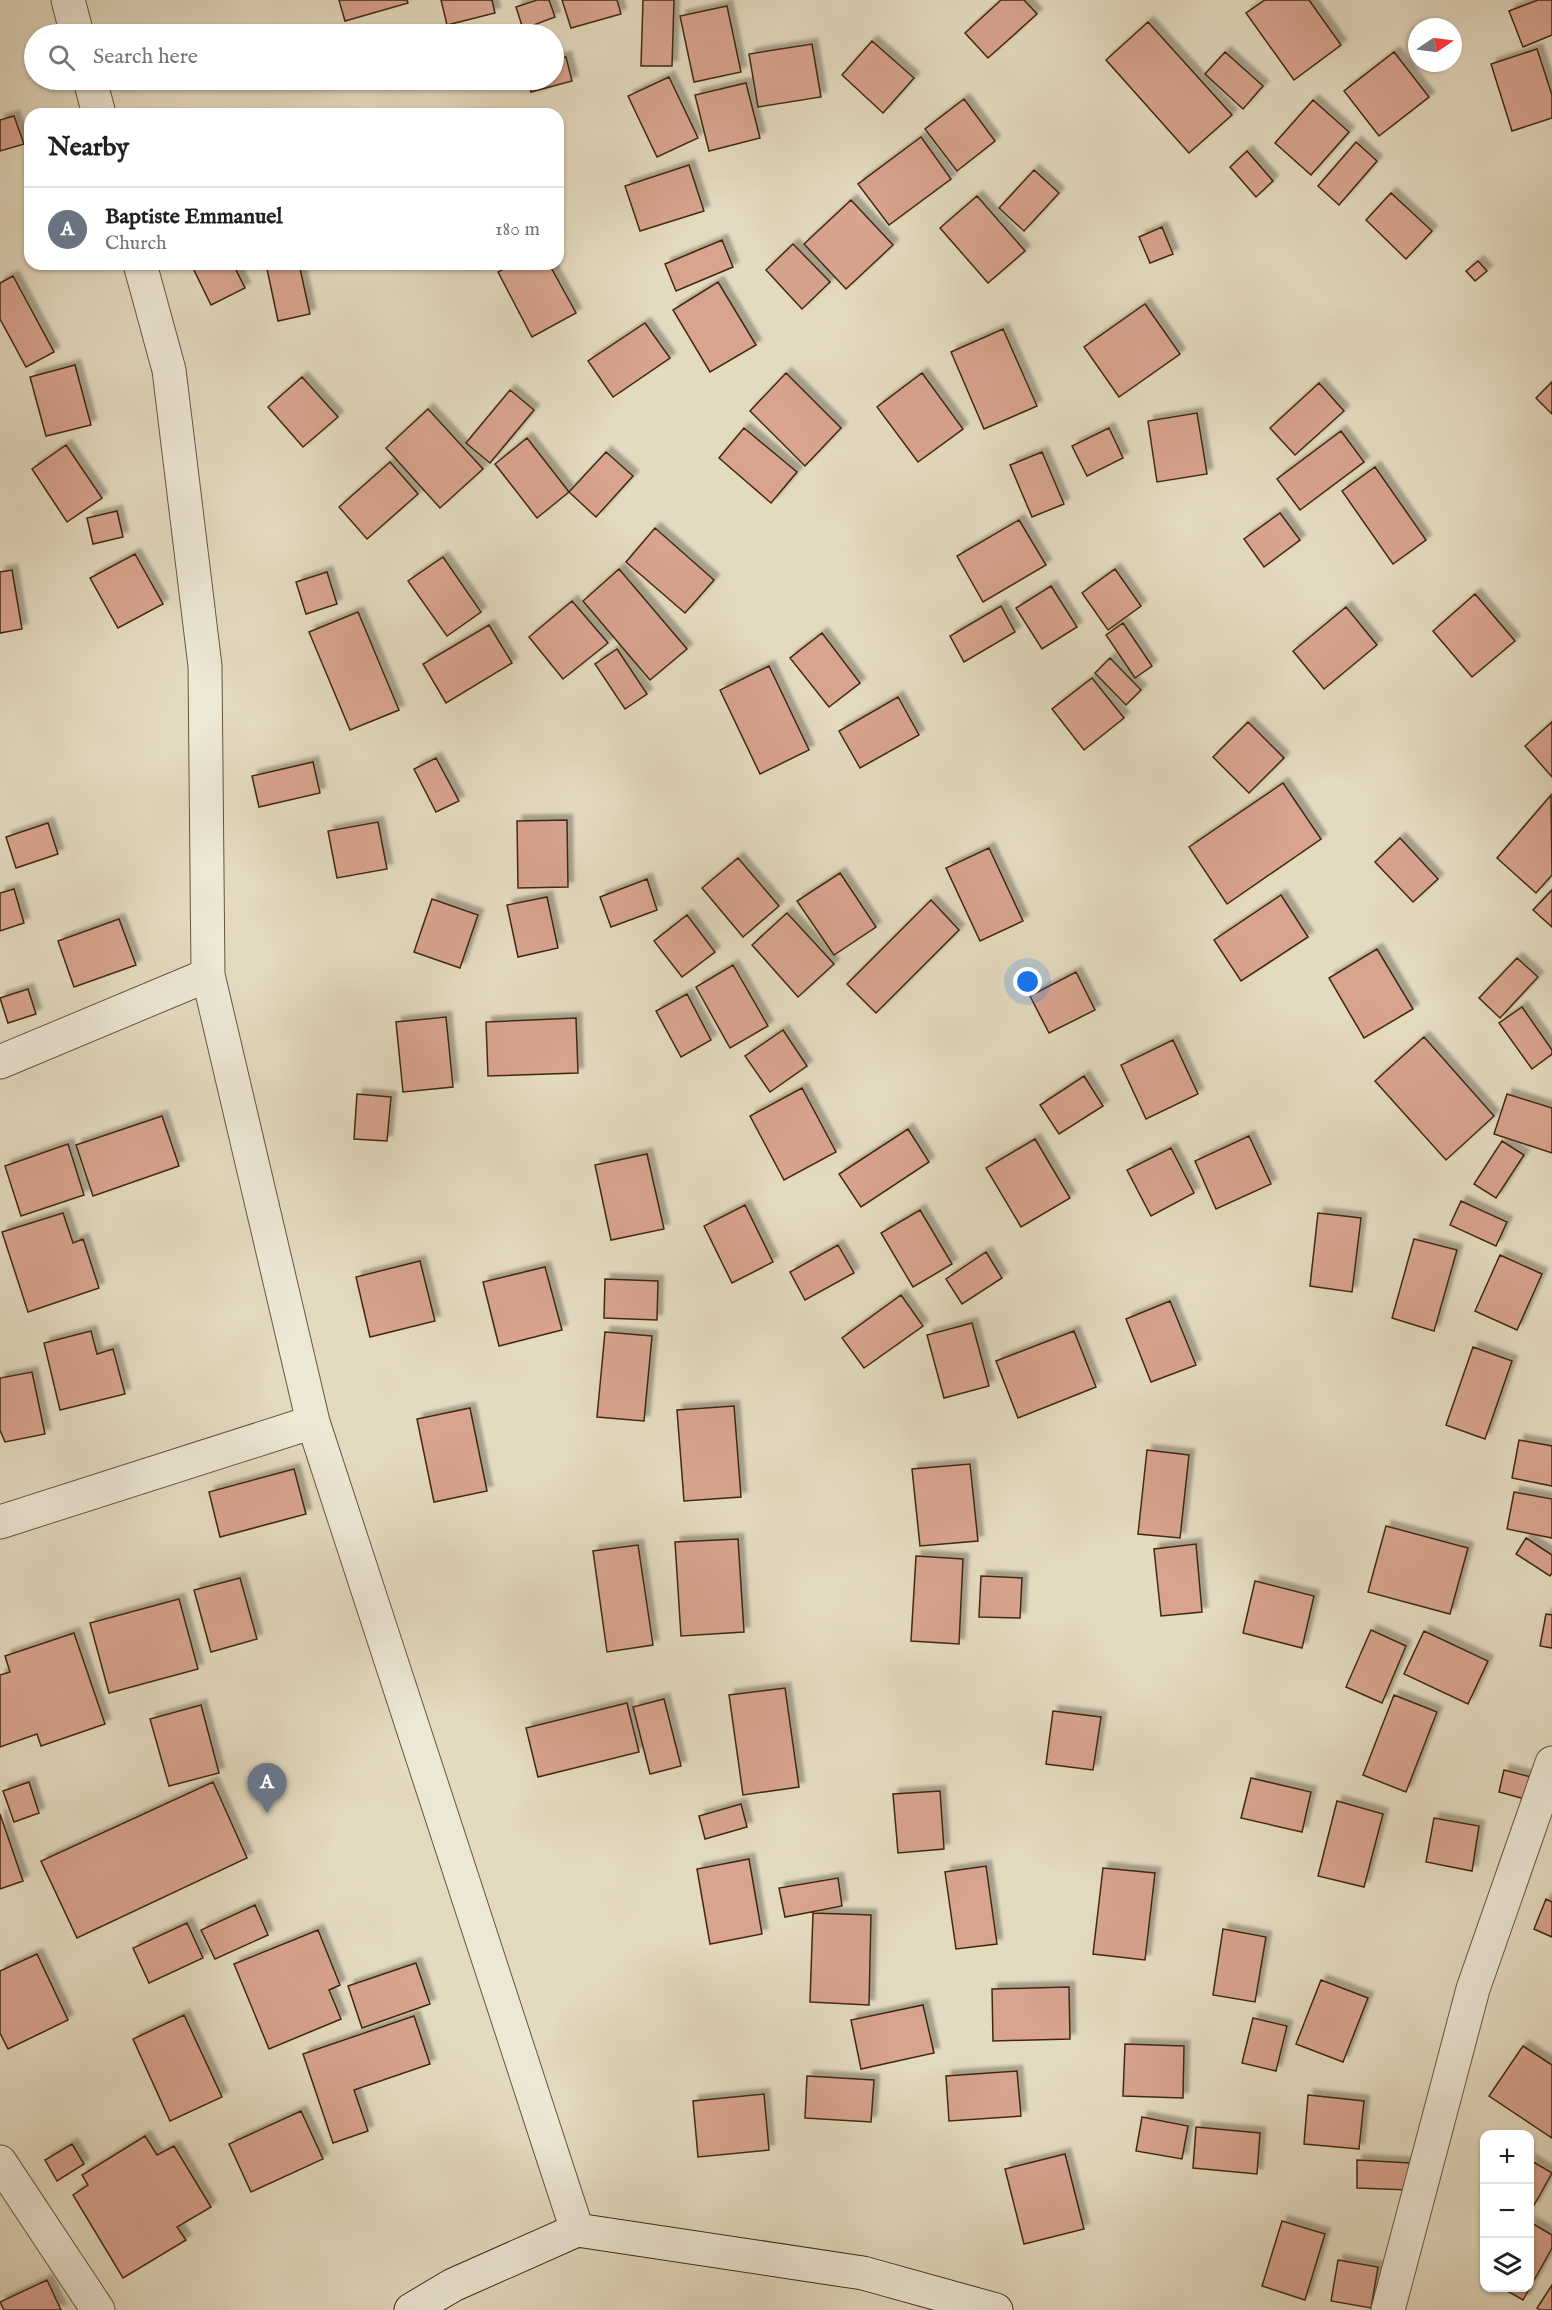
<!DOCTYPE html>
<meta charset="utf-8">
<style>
:root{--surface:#fff;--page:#f2f2f2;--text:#202124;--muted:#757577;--line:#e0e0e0;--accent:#8f2418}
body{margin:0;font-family:"IM FELL English",serif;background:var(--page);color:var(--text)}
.controls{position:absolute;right:18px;bottom:18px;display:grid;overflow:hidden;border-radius:12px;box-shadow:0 2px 4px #0004}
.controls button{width:54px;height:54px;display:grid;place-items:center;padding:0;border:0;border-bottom:2px solid var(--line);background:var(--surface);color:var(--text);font:30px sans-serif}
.compass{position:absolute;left:1408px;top:18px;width:54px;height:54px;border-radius:50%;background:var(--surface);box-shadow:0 2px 4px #0004;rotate:77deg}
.you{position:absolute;left:1028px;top:982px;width:21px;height:21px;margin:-15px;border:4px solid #fff;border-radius:50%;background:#1a73e8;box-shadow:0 0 0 9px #1a73e833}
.badge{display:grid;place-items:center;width:39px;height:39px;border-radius:50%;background:var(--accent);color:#fff;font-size:20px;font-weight:700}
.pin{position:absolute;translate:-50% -50px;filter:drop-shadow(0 2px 3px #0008)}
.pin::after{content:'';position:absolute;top:32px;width:21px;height:18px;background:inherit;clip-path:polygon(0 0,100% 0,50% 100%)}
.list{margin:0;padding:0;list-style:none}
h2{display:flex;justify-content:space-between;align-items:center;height:78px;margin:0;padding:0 24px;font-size:26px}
h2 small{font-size:20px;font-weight:400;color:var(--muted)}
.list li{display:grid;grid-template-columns:39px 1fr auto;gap:18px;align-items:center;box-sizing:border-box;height:84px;padding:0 24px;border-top:2px solid var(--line)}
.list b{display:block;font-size:22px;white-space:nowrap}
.list p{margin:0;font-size:20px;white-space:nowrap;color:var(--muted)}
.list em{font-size:20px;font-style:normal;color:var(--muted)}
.icon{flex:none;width:33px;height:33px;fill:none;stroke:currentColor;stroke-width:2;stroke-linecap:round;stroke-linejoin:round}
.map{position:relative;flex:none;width:1552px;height:2310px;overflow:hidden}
.search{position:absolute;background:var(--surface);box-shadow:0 2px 4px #0004;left:24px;top:24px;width:540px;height:66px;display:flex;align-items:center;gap:15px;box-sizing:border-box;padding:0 21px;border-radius:33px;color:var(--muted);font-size:22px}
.panel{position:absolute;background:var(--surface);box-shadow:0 2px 4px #0004;left:24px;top:108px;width:540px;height:162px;border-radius:18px}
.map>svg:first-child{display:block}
.building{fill:#d8a38f;stroke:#3f2a0f;stroke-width:1.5;filter:url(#shadow)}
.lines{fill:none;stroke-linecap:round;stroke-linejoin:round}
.street-casing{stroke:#68563b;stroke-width:35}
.secondary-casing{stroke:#3f2a0f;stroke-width:35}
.street{stroke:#ede7d6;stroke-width:33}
.secondary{stroke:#ede7d6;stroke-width:33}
</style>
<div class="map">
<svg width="1552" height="2310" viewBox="0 0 1552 2310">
<defs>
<filter id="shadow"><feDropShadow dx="5.5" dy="-5.5" stdDeviation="1.5" flood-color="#0004"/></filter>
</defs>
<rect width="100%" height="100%" fill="#e4dac0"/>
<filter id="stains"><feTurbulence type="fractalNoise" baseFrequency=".00333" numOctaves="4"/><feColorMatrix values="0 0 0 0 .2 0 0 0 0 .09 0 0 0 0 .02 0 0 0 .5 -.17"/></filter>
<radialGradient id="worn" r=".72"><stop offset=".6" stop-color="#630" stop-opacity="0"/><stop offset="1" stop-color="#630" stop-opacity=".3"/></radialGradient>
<!-- building -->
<path class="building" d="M339 0H407L408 3 345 21Z
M441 0H492L495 13 447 25Z
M537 0H549L555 17 523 29 516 7Z
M562 0H617L621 14 571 28Z
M643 0H674L672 66H641Z
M1001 0H1024L1037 14 988 58 965 33Z
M1265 0H1309L1341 45 1294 80 1246 13Z
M1538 0H1552V35L1523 47 1509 11Z
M727 6 741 72 694 82 680 16Z
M1148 22 1232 115 1189 153 1106 60Z
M872 41 914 78 883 113 842 75Z
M812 44 821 97 758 107 749 54Z
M1537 49 1552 95V118L1512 131 1491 64Z
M1225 52 1263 86 1243 109 1205 74Z
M1394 52 1429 97 1379 136 1344 91Z
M566 57 572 81 531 92 528 80H554V60Z
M669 77 698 138 657 157 628 96Z
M746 83 760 138 709 151 695 95Z
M964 99 995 141 957 171 925 129Z
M1313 100 1349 132 1311 175 1275 143Z
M14 116 24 144 0 151V120Z
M921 137 951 179 889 225 858 184Z
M1356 142 1377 161 1339 205 1318 186Z
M1247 151 1273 181 1256 197 1230 167Z
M689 165 704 211 640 231 625 186Z
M1034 170 1059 193 1024 231 999 208Z
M1391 193 1432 231 1406 259 1366 220Z
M977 196 1025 251 988 283 940 228Z
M851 200 893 245 846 289 804 244Z
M1162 227 1173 254 1150 263 1139 237Z
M722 240 733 267 676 291 665 264Z
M793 244 830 282 802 309 766 270Z
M1478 261 1487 271 1475 281 1466 271Z
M191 264H233L245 288 211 305Z
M266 264H299L310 314 278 321Z
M513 264H549L576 313 532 337 498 272Z
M13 276 54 352 26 367 0 319V283Z
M718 282 756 345 710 372 673 310Z
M1145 304 1180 354 1119 397 1084 347Z
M645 323 670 358 613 397 588 361Z
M1003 329 1037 406 984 429 951 352Z
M75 365 91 425 46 436 30 377Z
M786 373 841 428 805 466 750 411Z
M922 373 963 429 918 462 877 407Z
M302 377 338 417 303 447 268 407Z
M1552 382V414L1536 398Z
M1319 383 1344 411 1295 455 1270 428Z
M510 390 534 410 490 463 466 443Z
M428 409 483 469 440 508 386 448Z
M1197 413 1207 474 1157 482 1148 421Z
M744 428 797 472 771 503 719 458Z
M1109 428 1123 458 1087 476 1072 446Z
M1341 431 1364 462 1300 510 1277 479Z
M527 438 569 492 537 518 495 464Z
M66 445 102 498 67 522 32 469Z
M606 452 633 476 596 517 569 492Z
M1042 452 1064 504 1032 517 1010 465Z
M390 462 418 494 367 539 339 507Z
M1375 467 1426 540 1393 564 1342 491Z
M117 511 123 537 93 544 87 518Z
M1280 513 1300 540 1264 567 1244 539Z
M1019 520 1046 565 983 602 957 556Z
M655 528 714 580 685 613 626 562Z
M135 554 163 604 118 628 90 578Z
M443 557 481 612 447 636 408 581Z
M619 569 687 649 650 680 583 601Z
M1115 569 1141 606 1108 630 1082 593Z
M12 570 22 629 0 633V572Z
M327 572 337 604 306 614 296 582Z
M1051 586 1077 627 1042 649 1016 608Z
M1475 594 1515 641 1472 677 1433 631Z
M572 601 608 643 563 679 529 637Z
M1001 606 1015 632 964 662 950 636Z
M1346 607 1377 645 1324 689 1293 651Z
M358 612 399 710 350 730 309 632Z
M1123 623 1152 666 1135 678 1106 635Z
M489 625 512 663 446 703 423 664Z
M822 633 860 683 829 707 790 658Z
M617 649 647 694 625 709 595 664Z
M1110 658 1141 690 1126 705 1095 673Z
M769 666 809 750 760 774 720 690Z
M1092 678 1124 718 1084 750 1052 709Z
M898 697 919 735 860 768 839 731Z
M1248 722 1284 758 1249 793 1213 757Z
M1552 722V777L1525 746Z
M436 758 459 801 436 812 414 769Z
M313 762 320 793 259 807 252 776Z
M1283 783 1321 839 1227 904 1189 847Z
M1551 795 1552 875 1536 893 1497 858Z
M567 820 568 887 518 888 517 821Z
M378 822 387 869 337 878 328 831Z
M48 823 58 854 16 868 6 837Z
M1400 838 1438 879 1413 902 1375 862Z
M989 848 1023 921 980 941 946 868Z
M738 858 779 906 743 937 702 888Z
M840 873 876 927 834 955 797 901Z
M647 879 657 910 611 927 600 897Z
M14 889 24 923 0 931V893Z
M1552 890V927L1533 910Z
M1281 895 1308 937 1241 981 1214 940Z
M547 897 558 948 518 957 507 905Z
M432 899 478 915 460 968 414 952Z
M931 900 959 930 876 1013 847 984Z
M787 913 834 964 798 997 752 945Z
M687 915 715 952 682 977 654 941Z
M119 919 136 965 74 987 58 941Z
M1377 949 1413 1009 1364 1038 1329 978Z
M1517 958 1538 977 1500 1018 1479 998Z
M733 965 768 1026 730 1048 696 987Z
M1076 972 1095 1010 1049 1033 1030 996Z
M28 989 36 1014 8 1023 0 998Z
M687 994 711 1040 681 1057 656 1011Z
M1522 1007 1552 1050V1054L1532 1069 1499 1023Z
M446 1017 453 1087 403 1092 396 1022Z
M576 1018 578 1073 488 1076 486 1022Z
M783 1030 807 1066 770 1092 745 1056Z
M1424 1037 1494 1116 1446 1160 1375 1081Z
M1173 1040 1198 1094 1146 1119 1121 1065Z
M1084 1076 1103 1106 1059 1134 1040 1105Z
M802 1088 836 1152 784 1180 750 1116Z
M357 1094 391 1097 387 1141 354 1139Z
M1507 1094 1552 1108V1153L1494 1134Z
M162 1116 179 1166 93 1196 76 1145Z
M908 1129 929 1162 861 1207 839 1174Z
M1249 1136 1271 1184 1216 1209 1195 1161Z
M1035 1139 1070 1198 1021 1227 986 1168Z
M1502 1141 1524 1155 1496 1198 1474 1184Z
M68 1144 84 1195 21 1216 5 1166Z
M1171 1148 1194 1193 1151 1216 1127 1170Z
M647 1154 664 1229 611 1240 595 1165Z
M1461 1201 1507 1222 1496 1246 1450 1225Z
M745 1205 773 1262 732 1283 704 1226Z
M920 1210 952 1264 913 1287 881 1233Z
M63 1213 73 1243 83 1239 99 1288 28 1312 2 1232Z
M1318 1213 1361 1218 1352 1292 1310 1286Z
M1414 1239 1457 1250 1434 1331 1392 1318Z
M838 1245 854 1273 805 1300 790 1272Z
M986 1252 1002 1278 962 1304 946 1279Z
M1500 1255 1542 1274 1517 1330 1475 1311Z
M420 1261 435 1321 370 1337 356 1277Z
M545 1267 562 1330 499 1346 483 1282Z
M605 1279 658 1281 657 1320 604 1318Z
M901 1295 923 1326 864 1368 842 1338Z
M1170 1301 1196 1365 1151 1382 1126 1319Z
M972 1323 989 1386 944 1398 927 1335Z
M91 1331 97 1354 113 1349 125 1394 60 1410 44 1343Z
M1074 1331 1096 1387 1018 1418 996 1361Z
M605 1332 652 1336 644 1421 597 1417Z
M1473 1347 1512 1361 1485 1439 1446 1425Z
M32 1372 45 1434 5 1442 0 1430V1378Z
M734 1406 741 1497 684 1501 677 1410Z
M470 1408 487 1491 434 1502 417 1419Z
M1519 1440 1552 1446V1486L1512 1478Z
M1147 1450 1189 1455 1180 1538 1138 1534Z
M970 1464 978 1541 920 1546 912 1469Z
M294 1469 306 1514 220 1537 209 1492Z
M1514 1492 1552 1499V1538L1507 1529Z
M1386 1526 1468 1548 1450 1614 1368 1592Z
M1526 1538 1552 1555V1573L1550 1576 1516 1554Z
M738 1539 744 1632 681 1636 675 1542Z
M1196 1544 1202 1612 1161 1616 1154 1549Z
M638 1545 653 1645 607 1652 593 1551Z
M916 1556 963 1559 959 1644 911 1641Z
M981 1576 1022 1578 1020 1618 979 1617Z
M240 1578 257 1639 211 1652 194 1590Z
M1255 1581 1314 1596 1302 1648 1243 1633Z
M179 1599 198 1669 109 1693 90 1623Z
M1546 1614 1552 1615V1648L1540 1646Z
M1371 1630 1406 1646 1382 1703 1346 1687Z
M1424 1631 1488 1661 1468 1704 1404 1674Z
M74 1633 105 1724 41 1746 37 1734 0 1747V1675L10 1672 5 1656Z
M785 1688 799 1787 743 1795 729 1695Z
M1394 1695 1437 1712 1406 1792 1363 1775Z
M664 1699 681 1766 650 1774 633 1707Z
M627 1703 639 1752 538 1777 526 1728Z
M201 1705 219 1773 169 1786 150 1719Z
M1053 1711 1101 1717 1093 1770 1046 1764Z
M1504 1770 1531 1777 1525 1799 1499 1792Z
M1251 1778 1311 1792 1302 1832 1241 1818Z
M29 1782 39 1813 14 1822 3 1791Z
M213 1782 247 1858 77 1938 41 1861Z
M940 1791 944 1849 898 1853 893 1794Z
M1337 1801 1383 1814 1364 1887 1318 1876Z
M741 1804 747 1827 705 1839 699 1816Z
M0 1814 23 1881 0 1889Z
M1434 1818 1479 1826 1472 1871 1426 1862Z
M749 1859 762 1934 710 1944 697 1869Z
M986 1866 997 1944 956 1949 945 1872Z
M1103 1868 1155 1873 1145 1960 1093 1954Z
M838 1878 842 1906 785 1917 779 1888Z
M1546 1899 1552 1902V1937L1534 1929Z
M255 1905 268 1935 215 1959 201 1930Z
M813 1913 871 1915 869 2005 810 2002Z
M187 1923 203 1958 149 1983 133 1948Z
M1223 1929 1266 1937 1255 2002 1213 1995Z
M318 1930 340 1985 329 1990 341 2019 269 2049 234 1964Z
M37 1954 68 2020 8 2049 0 2033V1971Z
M416 1963 430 2004 362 2028 348 1986Z
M1321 1980 1368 1998 1343 2062 1296 2044Z
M1069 1987 1070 2039 993 2041 992 1989Z
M923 2005 934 2053 861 2069 851 2020Z
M184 2015 222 2097 170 2121 133 2039Z
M414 2016 430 2064 354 2090 368 2131 333 2143 303 2054Z
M1253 2018 1287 2026 1276 2071 1242 2063Z
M1125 2044 1184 2046 1183 2098 1123 2096Z
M1523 2046 1552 2065V2138L1489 2096Z
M1017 2071 1021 2116 949 2121 946 2076Z
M807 2076 874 2080 871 2122 805 2118Z
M764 2094 769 2150 698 2157 693 2101Z
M1308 2095 1364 2101 1359 2149 1304 2144Z
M301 2111 323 2159 251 2192 229 2144Z
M1142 2117 1188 2126 1182 2159 1136 2151Z
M1196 2127 1260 2133 1257 2174 1193 2168Z
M145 2136 157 2155 174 2146 211 2207 177 2227 186 2240 123 2278 73 2195 88 2185 82 2175Z
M72 2144 84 2164 57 2181 45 2160Z
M1065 2154 1084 2229 1024 2244 1005 2169Z
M1357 2160 1410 2163 1409 2190 1357 2188Z
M1530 2160 1552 2173 1533 2207 1530 2205Z
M1282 2221 1325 2234 1305 2300 1262 2286Z
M1530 2222 1552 2235V2248L1523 2300 1502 2288H1530Z
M1338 2260 1378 2267 1371 2308 1331 2301Z
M47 2280 61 2310H4L0 2302Z
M1552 2285V2310H1540L1537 2308Z"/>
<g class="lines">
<defs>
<path id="street" d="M68 0 77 34
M90 80 99 114
M140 264 169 370 205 666 208 975 313 1422 577 2230
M0 1062 208 975
M0 1522 313 1422
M0 2162 98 2310
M1388 2310 1473 1989 1552 1763"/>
<path id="secondary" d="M411 2310 453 2285 577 2230 863 2273 996 2310"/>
</defs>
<!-- street casing -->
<use href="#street" class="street-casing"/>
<!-- secondary casing -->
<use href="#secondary" class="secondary-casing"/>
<!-- street -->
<use href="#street" class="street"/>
<!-- secondary -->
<use href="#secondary" class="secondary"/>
</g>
<rect width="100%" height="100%" filter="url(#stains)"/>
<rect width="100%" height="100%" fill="url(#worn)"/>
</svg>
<div class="controls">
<button>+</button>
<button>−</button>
<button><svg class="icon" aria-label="layers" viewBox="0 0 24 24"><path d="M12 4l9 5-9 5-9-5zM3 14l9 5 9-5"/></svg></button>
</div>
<svg class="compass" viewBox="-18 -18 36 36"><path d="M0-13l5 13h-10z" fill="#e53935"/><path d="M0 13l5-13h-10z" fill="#757577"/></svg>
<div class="you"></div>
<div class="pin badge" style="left:267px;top:1813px;background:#6b7280">A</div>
<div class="search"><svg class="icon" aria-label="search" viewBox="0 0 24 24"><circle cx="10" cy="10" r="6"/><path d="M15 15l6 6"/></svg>Search here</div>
<section class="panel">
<h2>Nearby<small></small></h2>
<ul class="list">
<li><span class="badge" style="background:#6b7280">A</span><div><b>Baptiste Emmanuel</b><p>Church</p></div><em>180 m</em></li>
</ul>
</section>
</div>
